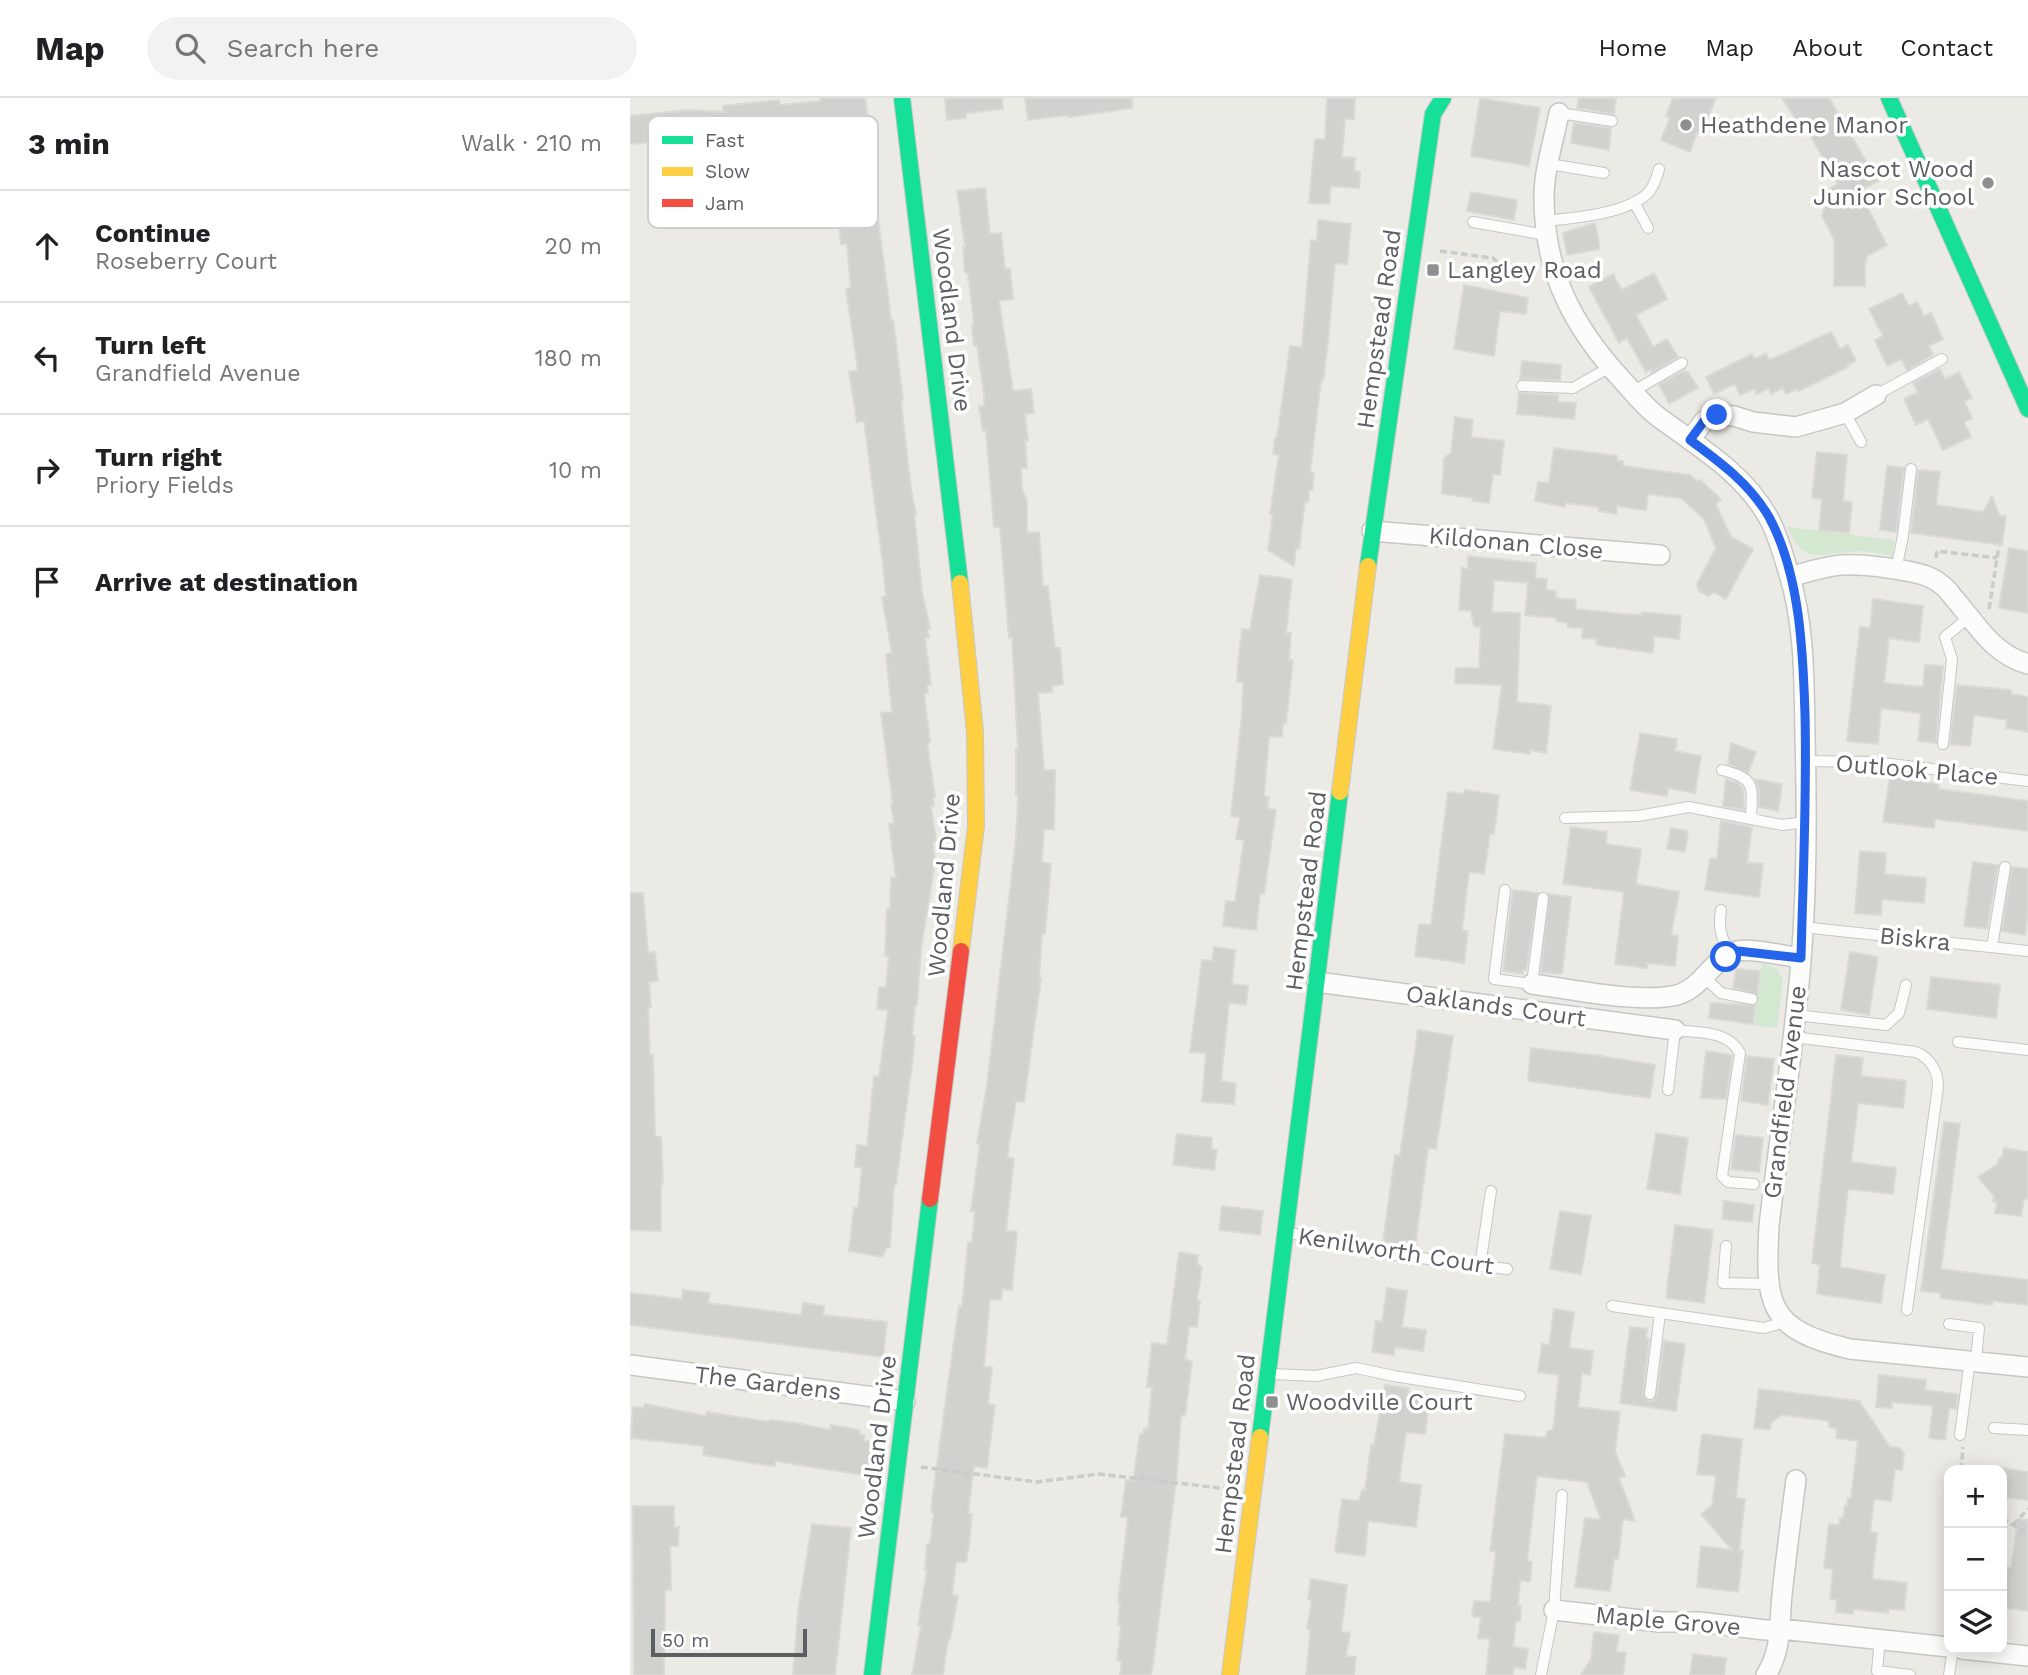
<!DOCTYPE html>
<meta charset="utf-8">
<style>
:root{--surface:#fff;--page:#f2f2f2;--text:#202124;--muted:#757577;--line:#e0e0e0}
body{margin:0;font-family:"Work Sans",sans-serif;background:var(--page);color:var(--text)}
.controls{position:absolute;right:21px;bottom:21px;display:grid;overflow:hidden;border-radius:14px;box-shadow:0 4px 18px #0003}
.controls button{width:63px;height:63px;display:grid;place-items:center;padding:0;border:0;border-bottom:2px solid var(--line);background:var(--surface);color:var(--text);font:35px sans-serif}
.scale{position:absolute;left:21px;bottom:18px;width:156px;box-sizing:border-box;padding-left:7px;border:4px solid #5b5e63;border-top:0;font-size:19px;line-height:24px;white-space:nowrap;color:#5b5e63;-webkit-text-stroke:5px #fff;paint-order:stroke}
.stop{position:absolute;width:21px;height:21px;margin:-16px;border:5px solid #2563eb;border-radius:50%;background:#fff}
.stop.end{background:#2563eb;border-color:#fff;box-shadow:0 2px 7px #0008}
.list{margin:0;padding:0;list-style:none}
h2{display:flex;justify-content:space-between;align-items:center;height:91px;margin:0;padding:0 28px;font-size:30px}
h2 small{font-size:23px;font-weight:400;color:var(--muted)}
.list li{display:grid;grid-template-columns:46px 1fr auto;gap:21px;align-items:center;box-sizing:border-box;height:112px;padding:0 28px;border-top:2px solid var(--line)}
.list b{display:block;font-size:26px;white-space:nowrap}
.list p{margin:0;font-size:23px;white-space:nowrap;color:var(--muted)}
.list em{font-size:23px;font-style:normal;color:var(--muted)}
.icon{flex:none;width:38px;height:38px;fill:none;stroke:currentColor;stroke-width:2;stroke-linecap:round;stroke-linejoin:round}
.map{position:relative;flex:none;width:1398px;height:1577px;overflow:hidden}
header{display:flex;align-items:center;gap:42px;box-sizing:border-box;height:98px;padding:0 35px;background:var(--surface);border-bottom:2px solid var(--line)}
header strong{font-size:33px}
nav{display:flex;gap:38px;margin-inline-start:auto;font-size:24px}
.search{width:490px;height:63px;background:var(--page);display:flex;align-items:center;gap:18px;box-sizing:border-box;padding:0 24px;border-radius:38px;color:var(--muted);font-size:26px}
main{display:flex}
aside{flex:1;background:var(--surface)}
.map>svg:first-child{display:block}
.green{fill:#d3e7d1}
.building{fill:#d1d1ce;stroke:#dad9d4;stroke-width:2}
.lines{fill:none;stroke-linecap:round;stroke-linejoin:round}
.lane-casing{stroke:#c6c6c6;stroke-width:12}
.street-casing{stroke:#c6c6c6;stroke-width:22}
.fast-casing{stroke:#c7c7c7;stroke-width:18}
.slow-casing{stroke:#c7c7c7;stroke-width:18}
.jam-casing{stroke:#c7c7c7;stroke-width:18}
.path{stroke:#c8ccca;stroke-width:3.5;stroke-dasharray:7 3.5;stroke-linecap:butt}
.lane{stroke:#fcfcfb;stroke-width:10}
.street{stroke:#fcfcfb;stroke-width:19}
.fast{stroke:#16e098;stroke-width:16}
.slow{stroke:#ffcf43;stroke-width:16}
.jam{stroke:#f24e42;stroke-width:16}
.route{stroke:#2563eb;stroke-width:9}
.poi-dot{fill:#8d8f90;stroke:#fff;stroke-width:2.5}
.labels{text-anchor:middle;dominant-baseline:central;stroke-width:7;stroke-linejoin:round;paint-order:stroke}
.poi-label{font-size:24px;fill:#5b5e63;stroke:#fff;text-anchor:start}
.street-label{font-size:24px;fill:#5b5e63;stroke:#fff}
.key{fill:#fff;stroke:#cecfd0;stroke-width:2}
.key-label{font-size:19px;fill:#5b5e63}
</style>
<header>
<strong>Map</strong>
<div class="search"><svg class="icon" aria-label="search" viewBox="0 0 24 24"><circle cx="10" cy="10" r="6"/><path d="M15 15l6 6"/></svg>Search here</div>
<nav><a>Home</a><a>Map</a><a>About</a><a>Contact</a></nav>
</header>
<main>
<aside>
<h2>3 min<small>Walk · 210 m</small></h2>
<ul class="list">
<li><svg class="icon" aria-label="ahead" viewBox="0 0 24 24"><path d="M12 20V5M6 11l6-6 6 6"/></svg><div><b>Continue</b><p>Roseberry Court</p></div><em>20 m</em></li>
<li><svg class="icon" aria-label="left" viewBox="0 0 24 24"><path d="M17 20v-9H6M10 6l-5 5 5 5"/></svg><div><b>Turn left</b><p>Grandfield Avenue</p></div><em>180 m</em></li>
<li><svg class="icon" aria-label="right" viewBox="0 0 24 24"><path d="M7 20v-9h11M14 6l5 5-5 5"/></svg><div><b>Turn right</b><p>Priory Fields</p></div><em>10 m</em></li>
<li><svg class="icon" aria-label="arrive" viewBox="0 0 24 24"><path d="M6 21V4h12l-3 4 3 4H6"/></svg><div><b>Arrive at destination</b></div></li>
</ul>
</aside>
<div class="map">
<svg width="1398" height="1577" viewBox="0 0 1398 1577">
<rect width="100%" height="100%" fill="#ebeae5"/>
<!-- green -->
<path class="green" d="M1157 429 1264 442 1263 458C1249 455 1234 452 1219 454 1183 456 1176 467 1157 429Z
M1132 865 1147 871 1153 882 1147 930 1124 927Z"/>
<!-- building -->
<path class="building" d="M190 0H235L239 25H235L237 33 221 35 220 28 203 30 201 19 166 25 168 40 148 42 147 34 131 36V33L71 41 72 48 39 53V48L21 50 20 44 0 46V18L58 12 94 14 93 8 149 2 150 7 191 3Z
M315 0H372L373 11 336 15V20L317 22Z
M395 0H502V10L439 19V17L398 22Z
M697 0H725L724 21H715L712 59 725 60 724 73 730 74 729 90 701 88 699 106 679 105 685 41 695 42Z
M850 0 910 10 899 68 841 58Z
M949 0H986L984 16 947 10Z
M1043 0H1086L1071 36 1067 34 1060 54 1031 42 1040 20 1036 18Z
M1152 0H1199L1248 83 1229 93 1257 147 1237 158 1235 167V188H1204V141L1192 118 1200 91 1208 86 1177 32 1173 34Z
M944 25 981 30 979 52 941 45Z
M355 90 360 136 371 135 375 171H380L383 201 369 203 383 293 401 291 404 315 395 316 398 342H395L397 370H391L392 391 397 403V435L409 434 413 488H418L425 550H430L433 586 422 588V594L408 595 414 672H425L424 732 414 731 412 764 421 766 415 836H412L409 880H411L394 1004 386 1003 377 1059 384 1061 376 1133 387 1134 382 1192 372 1191 371 1202 360 1201 356 1245 354 1269H362L358 1306 365 1307 357 1370 344 1368 338 1416H342L339 1447 336 1464H326L322 1497 328 1498 320 1542 318 1541 313 1577H282L291 1527H288L297 1472H295L297 1446H300L304 1415 301 1414 302 1403 321 1265 329 1208 332 1209 338 1144 342 1145 345 1113H341L350 1045H347L357 987 386 741 388 698 386 697V651H388L382 539 379 540 370 429H364L356 332 353 333 349 308H354V296L347 247 344 248 342 229 344 225 338 176 335 174 333 149H335L327 93Z
M841 94 887 102 884 122 837 113Z
M246 104 261 222H263L266 245 273 302 271 303 281 391 286 416H284L285 424 292 494 300 530 297 531 299 539 295 540 301 587H297L298 595H294L300 644 297 645 305 699H303L304 708H301L306 742 303 744 305 764 291 851 287 907 285 908 282 937 285 938 282 966 266 1087H264L260 1149H257L252 1159 219 1153 224 1110H228L232 1070 225 1069 227 1047 237 1048 244 978 249 979 258 912 247 911 249 889H256L259 858H255L257 811H260L261 779 266 780 259 726 264 725 261 707H263L251 615 262 614 256 556 262 555 252 499H256L253 467 234 323 227 324 219 274 228 273 216 191 221 190 217 146H211L208 116 217 115 216 107Z
M688 122 721 126 717 166 705 165 698 244 693 283H691L680 374 684 375 682 392 679 393 678 404 675 403 669 451 666 450 664 468 638 452 643 416H640L649 357 643 356 645 340H647L660 248 672 249 681 142 687 143Z
M965 125 970 151 937 157 933 135Z
M1024 175 1037 201 1006 217 1023 249 1037 241 1048 259 1022 274 1021 271 1016 274 997 240 989 245 959 189 983 176 992 192Z
M834 187 898 200 896 216 870 213 864 258 824 251Z
M1272 195 1279 208 1287 204 1294 218 1301 215 1313 241 1299 248 1303 257 1277 272 1271 261 1257 268 1245 242 1253 238 1239 211Z
M1201 234 1210 251 1218 247 1226 263 1217 267 1218 269 1169 293 1167 291 1156 296 1153 290 1141 296 1139 290 1127 296 1124 291 1110 297 1105 286 1084 296 1076 279 1122 256 1125 261 1136 255 1139 262 1151 257Z
M892 263 931 267 930 282 890 281Z
M1310 271 1315 281 1329 274 1342 300 1334 303 1342 320 1334 324 1341 339 1313 352 1298 321 1286 327 1274 301 1288 294 1283 285Z
M1055 272 1056 275 1058 274 1068 290 1039 306 1029 287Z
M889 295 928 297V304L946 305 944 321 887 316Z
M825 319 843 322 841 339 874 343 870 377 863 376 859 405 843 403V400L812 396 814 360 821 355Z
M924 350 987 358V363H993V368L1060 377 1068 384 1070 382 1091 401 1086 407 1101 439 1123 451 1096 501 1084 494 1078 498 1069 493 1067 486 1086 450 1074 421 1051 400 1018 396 1016 412 987 408 986 416 969 413V409L935 405V409L905 403 908 384 919 385Z
M1187 354 1217 357 1213 403 1222 404 1219 435 1189 432 1192 401 1182 400Z
M1257 368 1274 370 1266 434 1250 432Z
M1288 372 1310 374 1306 407 1353 414 1362 398 1369 417 1376 418 1372 447 1281 435Z
M1379 450 1398 453V515L1369 510Z
M838 458 906 465 905 480 917 481 916 492 926 493V500L946 502 945 511 992 516 1012 517V514L1051 518 1049 541 1024 538 1023 555 966 547 967 541 952 540 953 530 938 529V525L926 523V520L895 517 898 485 864 482 862 514 890 515 887 604 921 608 916 655 900 652V656L863 651 872 587 825 585 826 570H849L851 529 844 528 841 513 829 512 832 470 838 471Z
M630 477 662 481 656 535H661L659 562H663L656 625H653L652 639 639 638 634 698 639 699 637 710 646 712 634 796 630 795 626 832 593 828 596 803 605 804 614 742 606 741 610 719 601 718 612 616 613 584H607L608 567 612 531 620 532Z
M1243 501 1293 508 1289 544 1259 540 1254 585 1293 589 1295 567 1313 568 1306 645 1288 643 1291 615 1251 610 1248 646 1217 643 1230 529 1240 530Z
M1327 587 1381 592V596L1398 599V634L1376 630 1377 622 1344 617 1340 648 1320 646Z
M1010 635 1047 641 1045 653 1071 658 1065 695 1038 690 1037 698 1000 692Z
M1101 645 1126 654 1118 675 1098 666Z
M1261 673 1279 676 1278 682 1309 686V691L1398 703V733L1305 721 1304 730 1253 724Z
M1096 681 1108 685 1113 691 1114 712 1093 708Z
M1125 681 1152 686 1148 713 1129 709V692Z
M835 692 869 697 864 736H860L854 776 839 774 832 832 838 833 834 865 785 858 789 826 801 827 818 694 834 696Z
M1091 723 1122 729 1117 765 1133 766 1129 799 1075 792 1080 760 1087 761Z
M941 729 977 734 976 746 1011 751 1006 786 1049 794 1041 837 1048 838 1045 868 1017 865V870L985 866 994 794 933 786Z
M1041 730 1058 733 1055 754 1037 751Z
M1230 753 1256 755 1255 776 1296 780 1294 805 1252 801 1251 817 1225 815Z
M1343 764 1368 767 1357 831 1334 828Z
M1382 769 1398 771V815L1395 837 1372 833Z
M883 792 908 795 896 872H893V876L873 873Z
M0 795H13L18 855 25 854 28 883 19 884 21 909H18L20 958 23 957 25 1039H31L33 1086H31V1133L0 1132Z
M919 796 941 799 932 876 911 874Z
M584 849 605 852 602 886 618 888 616 907 599 905 591 983 606 985 604 1006 572 1004 576 955 560 954 572 862 582 863Z
M1220 854 1248 859 1239 917 1211 912Z
M1106 871 1130 873 1127 896 1103 890Z
M1301 879 1370 887 1366 920 1297 911Z
M1081 905 1125 907 1123 926 1079 920Z
M788 932 823 938 806 1051 798 1050 785 1149 753 1144 765 1057 770 1058Z
M901 950 970 958 1025 967 1020 1000 898 983Z
M1076 953 1102 957 1096 1001 1071 1000Z
M1206 957 1233 960 1231 978 1276 983 1273 1010 1228 1005 1223 1048 1221 1064 1266 1070 1263 1096 1218 1091 1213 1137 1210 1169 1255 1177 1251 1205 1187 1196 1190 1167 1182 1165Z
M1117 958 1144 961 1138 1007 1111 1003Z
M1314 1024 1330 1026 1311 1171 1398 1182V1207L1363 1203 1362 1207 1310 1200 1311 1195 1291 1193Z
M1026 1035 1058 1040 1050 1096 1017 1091Z
M547 1036 582 1040 581 1051 587 1052 584 1072 543 1067Z
M1106 1037 1133 1040 1129 1074 1101 1071Z
M1374 1050 1398 1054V1101L1394 1100 1391 1118 1365 1115 1367 1104H1363L1364 1098 1348 1079 1368 1066 1369 1060H1372Z
M1094 1103 1124 1107 1122 1124 1092 1121Z
M592 1108 633 1113 630 1137 589 1132Z
M930 1113 961 1118 951 1176 920 1171Z
M1045 1127 1083 1132 1074 1205 1036 1200Z
M549 1154 568 1157 567 1166 572 1169 567 1202 570 1203 567 1229 559 1228 555 1261 562 1264 555 1318 551 1317 547 1374 523 1566 521 1577H490L492 1563 487 1562 491 1527H488L490 1504H488L498 1419H491L496 1382 503 1383 510 1336H513L514 1331H518L522 1289H517L522 1245 537 1247Z
M757 1190 777 1193 772 1229 796 1232 793 1253 765 1249 764 1257 742 1254 746 1223 752 1224Z
M53 1192 80 1195 78 1205 171 1217 173 1205 194 1208 193 1217 257 1224 253 1259 0 1227V1195L52 1201Z
M924 1211 944 1214 939 1250 963 1253 960 1277 952 1275 948 1309 990 1314 985 1353 995 1378 989 1380 1005 1423 993 1421 988 1461H984L980 1493 945 1489 955 1420 971 1422 957 1384 907 1378 897 1463 902 1464 900 1484 890 1482 888 1508H891L890 1523H886L883 1549 898 1551 895 1571 884 1569 883 1577H856L860 1541 848 1540 851 1519 842 1518 844 1503 860 1504 866 1453H860L875 1336 916 1340 917 1333 923 1332 929 1277 908 1274 912 1246 919 1247Z
M1000 1229 1017 1231 1016 1240 1019 1241 1013 1296 1018 1303H1023L1027 1297 1034 1243 1055 1246 1046 1313 990 1305Z
M1249 1277 1296 1282 1295 1292 1328 1296 1326 1311 1319 1310 1315 1342 1299 1340 1303 1308 1262 1304V1310L1246 1309Z
M755 1287 778 1290V1294L800 1297 795 1336 776 1334 769 1384 791 1387 786 1429 738 1423 735 1458 705 1454 712 1401 729 1403 732 1392H735L741 1347H744Z
M1129 1291 1229 1303 1260 1349 1270 1350 1274 1356 1272 1372 1265 1371 1261 1403 1244 1401 1240 1434 1247 1435 1242 1481 1277 1485 1274 1512 1258 1511V1515L1223 1511V1516L1206 1514 1207 1502 1200 1501 1203 1471 1194 1470 1199 1426 1209 1427 1210 1420 1213 1421 1215 1408H1217L1218 1400H1221L1228 1343 1206 1340 1207 1331 1199 1329V1323L1163 1318 1151 1317 1141 1325 1140 1332 1124 1330Z
M15 1306 76 1318 77 1314 139 1324 140 1322 166 1325 200 1332 201 1327 230 1332 229 1336 234 1337V1343L244 1344 239 1378 145 1363V1368L116 1364 73 1357 74 1348 1 1340 3 1309 14 1310Z
M1072 1336 1112 1341 1106 1400 1115 1401 1109 1453H1113L1108 1494 1067 1489 1071 1448 1102 1452 1071 1416 1082 1408 1086 1378 1067 1376Z
M1372 1370 1398 1374V1402L1373 1399 1375 1390 1372 1389Z
M3 1408H44V1429H49L48 1448H40L41 1492H36L35 1499 34 1577H4Z
M1388 1421 1398 1422V1513L1372 1509 1377 1469 1381 1470Z
M182 1426 221 1430 205 1577H163L168 1514Z
M681 1481 717 1487 711 1534 720 1535 716 1558 726 1559 724 1577H676L680 1539V1531H677L682 1502 678 1501Z
M964 1534 989 1537 986 1554 996 1555 993 1577H951L961 1561Z
M1063 1556 1096 1560 1094 1577H1060Z"/>
<g class="lines">
<defs>
<path id="lane" d="M929 15 982 23
M919 66 974 75
M1004 104 1018 130
M915 123C944 120 995 116 1017 96 1024 89 1027 79 1029 71
M843 124 916 137
M892 288 943 290 980 269
M1002 294 1052 265
M1246 297 1312 261
M1215 315 1231 344
M1266 472 1273 438 1281 371
M1313 646 1322 561 1315 539 1339 519
M1176 663 1245 664 1398 683
M1092 672C1127 681 1122 688 1121 721
M935 720 1008 718 1059 709 1152 727 1176 724
M875 792 864 881 902 886 913 800
M1091 812C1088 831 1091 840 1101 856
M1172 829 1398 853
M1362 849 1375 769
M1075 880 1091 895 1122 901
M1165 917 1256 927 1269 915 1276 887
M1163 939 1286 954C1301 961 1308 972 1308 989L1277 1212
M1328 944 1398 952
M1038 992 1045 932C1068 935 1098 932 1110 955L1092 1078 1098 1084 1124 1086
M660 1135 743 1154 877 1171
M1096 1148 1093 1185 1137 1186
M850 1168 861 1093
M982 1208 1134 1230 1155 1224
M1319 1226 1349 1230 1346 1263
M643 1276 686 1278 726 1270 764 1278 890 1298
M1020 1296 1030 1215
M1364 1330 1398 1332
M1330 1337 1340 1262
M1250 1541 1247 1573 1280 1577
M911 1577 924 1512 932 1397
M1319 1577 1323 1551"/>
<path id="street" d="M929 15C924 42 914 71 914 99 914 174 943 229 993 283 1004 295 1014 308 1027 318 1067 348 1113 374 1138 419 1148 436 1153 457 1159 476 1175 528 1174 584 1175 638 1177 713 1177 789 1171 863 1164 951 1149 1040 1139 1128 1135 1206 1137 1232 1220 1251L1398 1269
M1060 342 1074 323 1087 317 1104 318 1123 324 1166 329 1215 315 1246 297
M742 433 1030 457
M1160 479C1178 474 1195 468 1213 467 1232 466 1288 472 1303 481 1311 485 1318 492 1323 499 1346 525 1362 556 1398 566
M687 884 1045 932
M902 886C942 891 1010 906 1047 897 1073 890 1084 858 1107 853 1124 850 1154 858 1171 860
M0 1267 275 1303
M924 1512 1030 1524H1069L1135 1532 1151 1531 1319 1549
M1332 1551 1398 1558
M1136 1577C1152 1552 1149 1526 1152 1497 1156 1459 1161 1420 1166 1382"/>
<path id="fast" d="M272 0 330 485
M1259 0 1398 311
M738 468 803 16 813 0
M630 1339 710 694
M242 1577 300 1101"/>
<path id="slow" d="M330 485 345 634 346 728 331 853
M710 694 738 468
M600 1577 630 1339"/>
<path id="jam" d="M300 1101 331 853"/>
</defs>
<!-- lane casing -->
<use href="#lane" class="lane-casing"/>
<!-- street casing -->
<use href="#street" class="street-casing"/>
<!-- fast casing -->
<use href="#fast" class="fast-casing"/>
<!-- slow casing -->
<use href="#slow" class="slow-casing"/>
<!-- jam casing -->
<use href="#jam" class="jam-casing"/>
<!-- path -->
<path class="path" d="M810 153 863 160 880 177 907 174
M1306 460 1307 453 1367 460
M1359 511 1369 448
M291 1369 407 1384 469 1376 599 1391
M1331 1372 1333 1349
M1372 1420 1398 1436
M1383 1427 1398 1411"/>
<!-- lane -->
<use href="#lane" class="lane"/>
<!-- street -->
<use href="#street" class="street"/>
<!-- fast -->
<use href="#fast" class="fast"/>
<!-- slow -->
<use href="#slow" class="slow"/>
<!-- jam -->
<use href="#jam" class="jam"/>
</g>
<g class="lines">
<!-- route -->
<path class="route" d="M1087 317 1074 323 1060 342C1090 364 1120 386 1139 419 1170 476 1173 553 1175 616 1177 697 1173 778 1171 860L1108 853 1096 859"/>
</g>
<!-- markers -->
<g class="poi-dot">
<circle cx="1056" cy="27" r="7"/>
<circle cx="1358" cy="85" r="7"/>
<rect x="796" y="165" width="14" height="14" rx="3.5"/>
<rect x="635" y="1297" width="14" height="14" rx="3.5"/>
</g>
<g class="labels">
<!-- poi labels -->
<g class="poi-label">
<text x="1070" y="27">Heathdene Manor</text>
<text x="1344" y="71" text-anchor="end">Nascot Wood<tspan x="1344" dy="28">Junior School</tspan></text>
<text x="817" y="172">Langley Road</text>
<text x="656" y="1304">Woodville Court</text>
</g>
<!-- street labels -->
<g class="street-label">
<text transform="translate(322 222) rotate(83)">Woodland Drive</text>
<text transform="translate(749 231) rotate(-82)">Hempstead Road</text>
<text transform="translate(886 445) rotate(5)">Kildonan Close</text>
<text transform="translate(1287 672) rotate(5)">Outlook Place</text>
<text transform="translate(314 787) rotate(-85)">Woodland Drive</text>
<text transform="translate(676 793) rotate(-83)">Hempstead Road</text>
<text transform="translate(1285 841) rotate(6)">Biskra</text>
<text transform="translate(866 908) rotate(8)">Oaklands Court</text>
<text transform="translate(1155 994) rotate(-83)">Grandfield Avenue</text>
<text transform="translate(766 1153) rotate(9)">Kenilworth Court</text>
<text transform="translate(138 1285) rotate(7)">The Gardens</text>
<text transform="translate(247 1349) rotate(-83)">Woodland Drive</text>
<text transform="translate(605 1356) rotate(-83)">Hempstead Road</text>
<text transform="translate(1038 1523) rotate(5)">Maple Grove</text>
</g>
</g>
<!-- legend -->
<rect x="18" y="18" width="230" height="112" rx="10" class="key"/>
<rect x="32" y="38" width="31" height="8" fill="#16e098"/>
<rect x="32" y="69" width="31" height="9" fill="#ffcf43"/>
<rect x="32" y="101" width="31" height="8" fill="#f24e42"/>
<g class="key-label">
<text x="75" y="49">Fast</text>
<text x="75" y="80">Slow</text>
<text x="75" y="112">Jam</text>
</g>
</svg>
<div class="controls">
<button>+</button>
<button>−</button>
<button><svg class="icon" aria-label="layers" viewBox="0 0 24 24"><path d="M12 4l9 5-9 5-9-5zM3 14l9 5 9-5"/></svg></button>
</div>
<div class="scale">50 m</div>
<div class="stop" style="left:1096px;top:859px"></div>
<div class="stop end" style="left:1087px;top:317px"></div>
</div>
</main>
